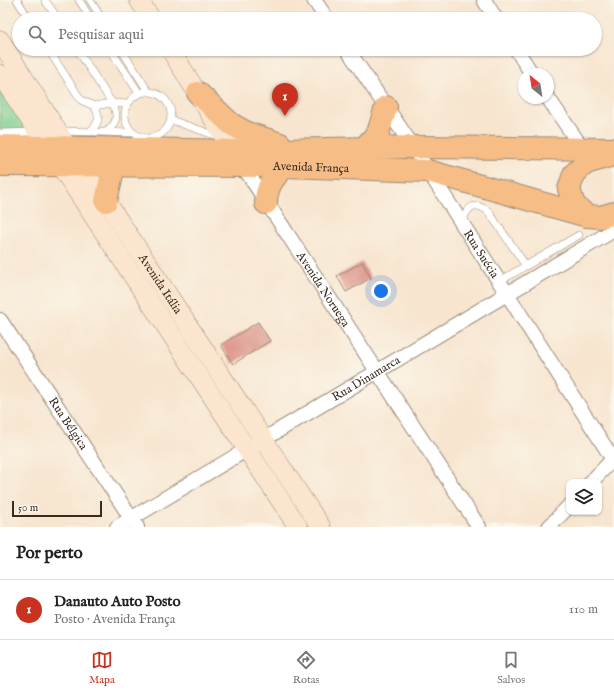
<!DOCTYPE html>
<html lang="pt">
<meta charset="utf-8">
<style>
:root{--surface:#fff;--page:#f6f6f6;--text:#222;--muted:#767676;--line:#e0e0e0;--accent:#c8321e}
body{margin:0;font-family:"IM FELL English",serif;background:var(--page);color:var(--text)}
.controls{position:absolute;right:12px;bottom:12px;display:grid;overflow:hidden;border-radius:8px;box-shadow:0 1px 3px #0004}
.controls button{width:36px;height:36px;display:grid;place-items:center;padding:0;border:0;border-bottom:1px solid var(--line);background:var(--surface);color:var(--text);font:20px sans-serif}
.compass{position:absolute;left:518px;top:68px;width:36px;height:36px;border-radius:50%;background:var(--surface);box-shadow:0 1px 3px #0004;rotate:330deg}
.scale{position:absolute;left:12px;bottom:10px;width:90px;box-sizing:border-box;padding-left:4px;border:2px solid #3b2a1e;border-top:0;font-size:11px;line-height:14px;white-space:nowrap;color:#3b2a1e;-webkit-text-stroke:3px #fbf7ec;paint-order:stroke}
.you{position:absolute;left:381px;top:291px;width:14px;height:14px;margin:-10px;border:3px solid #fff;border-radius:50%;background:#1a73e8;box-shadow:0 0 0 6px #1a73e833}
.badge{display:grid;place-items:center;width:26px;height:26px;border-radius:50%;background:var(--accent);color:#fff;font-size:13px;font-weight:700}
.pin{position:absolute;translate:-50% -33px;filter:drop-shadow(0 1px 2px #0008)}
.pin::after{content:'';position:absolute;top:21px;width:14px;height:12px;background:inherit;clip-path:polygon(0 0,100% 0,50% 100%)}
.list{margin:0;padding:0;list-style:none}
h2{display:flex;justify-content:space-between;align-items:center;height:52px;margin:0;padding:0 16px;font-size:17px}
h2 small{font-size:13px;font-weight:400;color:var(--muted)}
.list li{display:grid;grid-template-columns:26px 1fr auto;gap:12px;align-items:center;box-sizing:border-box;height:60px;padding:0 16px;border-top:1px solid var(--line)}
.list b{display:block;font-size:15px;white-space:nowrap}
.list p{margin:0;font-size:13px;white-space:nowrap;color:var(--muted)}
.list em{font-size:13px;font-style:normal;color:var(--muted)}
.icon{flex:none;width:22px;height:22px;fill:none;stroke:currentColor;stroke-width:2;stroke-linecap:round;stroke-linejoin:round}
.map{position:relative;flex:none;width:614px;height:527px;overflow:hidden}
.search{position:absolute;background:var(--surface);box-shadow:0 1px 3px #0004;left:12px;right:12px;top:12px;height:44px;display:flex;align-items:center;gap:10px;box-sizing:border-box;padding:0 14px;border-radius:22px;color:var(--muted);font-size:15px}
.sheet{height:112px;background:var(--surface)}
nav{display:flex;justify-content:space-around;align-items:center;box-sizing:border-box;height:56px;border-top:1px solid var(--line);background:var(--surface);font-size:11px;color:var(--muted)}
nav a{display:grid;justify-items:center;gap:2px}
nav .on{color:var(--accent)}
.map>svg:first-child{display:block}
.green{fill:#79ca8b;stroke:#5a7a54}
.building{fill:#de988d}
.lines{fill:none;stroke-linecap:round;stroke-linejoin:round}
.service-casing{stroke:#998876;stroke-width:8}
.minor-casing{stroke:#998876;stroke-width:16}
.secondary-casing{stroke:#998876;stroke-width:20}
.primary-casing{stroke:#998876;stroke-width:24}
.service{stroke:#fff;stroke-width:7}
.minor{stroke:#fff;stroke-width:14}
.secondary{stroke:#fbe5cf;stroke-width:19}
.primary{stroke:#f6be86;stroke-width:22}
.labels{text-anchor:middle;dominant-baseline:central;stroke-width:3;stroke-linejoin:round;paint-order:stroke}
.street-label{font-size:12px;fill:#3b2a1e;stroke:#fbf7ec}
</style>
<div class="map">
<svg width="614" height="527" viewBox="0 0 614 527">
<rect width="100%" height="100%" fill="#fbf7ec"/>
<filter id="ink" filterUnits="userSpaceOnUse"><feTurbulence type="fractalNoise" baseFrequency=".025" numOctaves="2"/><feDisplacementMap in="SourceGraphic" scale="8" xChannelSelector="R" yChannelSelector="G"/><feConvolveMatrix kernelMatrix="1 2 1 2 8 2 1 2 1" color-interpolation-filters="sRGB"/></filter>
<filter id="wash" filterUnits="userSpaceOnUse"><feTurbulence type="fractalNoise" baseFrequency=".012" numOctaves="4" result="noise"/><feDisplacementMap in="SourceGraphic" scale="16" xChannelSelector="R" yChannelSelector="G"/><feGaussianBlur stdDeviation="0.9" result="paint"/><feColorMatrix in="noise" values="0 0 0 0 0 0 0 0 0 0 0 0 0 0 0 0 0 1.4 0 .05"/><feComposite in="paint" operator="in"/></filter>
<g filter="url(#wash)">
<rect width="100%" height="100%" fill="#f7e5cf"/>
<!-- green -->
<path class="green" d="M0 90 25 128 23 130H0Z"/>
<g id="blocks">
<!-- building -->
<path class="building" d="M362 262 371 278 346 292 337 276Z
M258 322 270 341 233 364 221 345Z"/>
</g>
</g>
<g filter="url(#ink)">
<use href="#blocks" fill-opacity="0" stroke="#998876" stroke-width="1"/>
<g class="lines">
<defs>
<path id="service" d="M17 0 29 19
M45 0 58 19
M79 0 91 19
M90 0 102 19
M48 49 81 100 94 106 112 103C118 114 118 123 107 131
M77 49 112 103 128 104
M110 49 139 93
M121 49 148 91
M125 115a23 23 0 1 1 46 0a23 23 0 1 1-46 0Z
M171 120 220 137
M60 131 133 133
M90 131C99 124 101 116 94 106
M0 133 36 132
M461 222C469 208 472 200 488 211L526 266
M498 282 579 235"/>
<g id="minor">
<path d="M314 0 327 19"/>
<path d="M484 0 496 19"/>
<path id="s1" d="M347 49 413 147 614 461"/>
<path d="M516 49 532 74"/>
<path d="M548 98 582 148"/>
<path id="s2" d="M243 166 479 527"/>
<path id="s3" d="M0 320 137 527"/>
<path d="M591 482 614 458"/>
<path id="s4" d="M117 527 614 230"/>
<path d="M549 527 569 506"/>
</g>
<g id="secondary">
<path d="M139 0 151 19"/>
<path id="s5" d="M0 40 78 164 106 201 321 527"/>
<path d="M170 49 240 162"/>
<path d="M0 74 298 527"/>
</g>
<g id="primary">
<path d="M198 93 231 124 247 133 280 144"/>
<path d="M0 146 233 151 413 147 614 149"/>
<path d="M364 148 378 133 386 107"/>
<path id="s6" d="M0 165 285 166 428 171 587 216 601 217 614 213"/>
<path d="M106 201 114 165"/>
<path d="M266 203C266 187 273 178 285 166"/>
<path d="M587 216 574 205 569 189 574 174 586 163 613 155"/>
</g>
</defs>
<!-- service casing -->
<use href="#service" class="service-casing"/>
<!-- minor casing -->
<use href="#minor" class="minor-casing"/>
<!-- secondary casing -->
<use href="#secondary" class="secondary-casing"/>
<!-- primary casing -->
<use href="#primary" class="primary-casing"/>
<!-- service -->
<use href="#service" class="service"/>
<!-- minor -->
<use href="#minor" class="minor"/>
<!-- secondary -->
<use href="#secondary" class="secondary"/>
<!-- primary -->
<use href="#primary" class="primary"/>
</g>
</g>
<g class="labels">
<!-- street labels -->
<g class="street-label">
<text stroke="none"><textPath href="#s6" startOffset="311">Avenida França</textPath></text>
<text stroke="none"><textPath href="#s1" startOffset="245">Rua Suécia</textPath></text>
<text stroke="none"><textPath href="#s5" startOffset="292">Avenida Itália</textPath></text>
<text stroke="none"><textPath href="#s2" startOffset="147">Avenida Noruega</textPath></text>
<text stroke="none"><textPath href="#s4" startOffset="290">Rua Dinamarca</textPath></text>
<text stroke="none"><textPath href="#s3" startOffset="124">Rua Bélgica</textPath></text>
</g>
</g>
</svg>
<div class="controls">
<button><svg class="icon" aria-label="layers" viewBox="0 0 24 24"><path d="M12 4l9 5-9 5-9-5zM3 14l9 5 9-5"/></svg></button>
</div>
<svg class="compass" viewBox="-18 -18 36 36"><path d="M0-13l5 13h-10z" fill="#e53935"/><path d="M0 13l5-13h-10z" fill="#767676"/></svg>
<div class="scale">50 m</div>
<div class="you"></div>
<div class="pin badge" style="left:285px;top:116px">1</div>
<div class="search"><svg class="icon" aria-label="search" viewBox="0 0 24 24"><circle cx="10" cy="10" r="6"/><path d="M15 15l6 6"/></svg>Pesquisar aqui</div>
</div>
<section class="sheet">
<h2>Por perto<small></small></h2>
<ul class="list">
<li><span class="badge">1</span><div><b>Danauto Auto Posto</b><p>Posto · Avenida França</p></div><em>110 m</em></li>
</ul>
</section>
<nav>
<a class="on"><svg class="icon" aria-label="map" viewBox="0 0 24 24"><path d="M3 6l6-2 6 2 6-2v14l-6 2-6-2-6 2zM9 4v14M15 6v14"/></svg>Mapa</a>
<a><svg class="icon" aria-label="directions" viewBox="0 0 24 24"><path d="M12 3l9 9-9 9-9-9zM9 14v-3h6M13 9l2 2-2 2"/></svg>Rotas</a>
<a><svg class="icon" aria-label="saved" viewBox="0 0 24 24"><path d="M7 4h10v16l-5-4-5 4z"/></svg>Salvos</a>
</nav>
